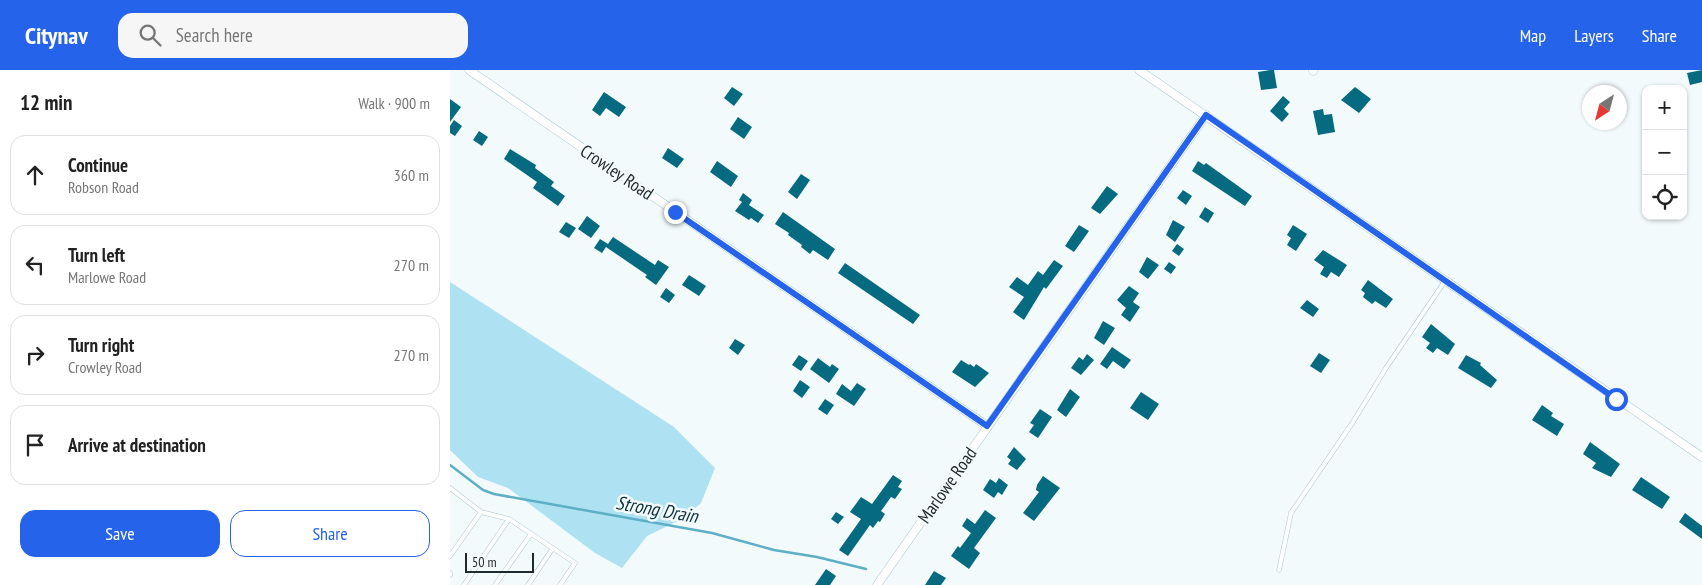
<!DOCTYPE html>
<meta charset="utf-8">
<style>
:root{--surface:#fff;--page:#f6f6f6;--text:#222;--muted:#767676;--line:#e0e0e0;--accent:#2563eb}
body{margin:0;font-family:"PT Sans Narrow",sans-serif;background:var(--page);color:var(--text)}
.controls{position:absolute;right:15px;top:15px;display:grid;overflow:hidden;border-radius:10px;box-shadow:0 1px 4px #0004}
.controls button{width:45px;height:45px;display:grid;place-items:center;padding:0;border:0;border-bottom:1px solid var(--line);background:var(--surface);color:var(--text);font:25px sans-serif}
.compass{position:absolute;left:1132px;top:15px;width:45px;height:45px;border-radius:50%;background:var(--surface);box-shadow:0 1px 4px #0004;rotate:216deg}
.scale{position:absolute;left:15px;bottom:12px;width:69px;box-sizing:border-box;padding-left:5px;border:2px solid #1e2a2e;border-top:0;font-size:14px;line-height:18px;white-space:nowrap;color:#1e2a2e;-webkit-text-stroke:4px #f3fafc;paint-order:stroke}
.stop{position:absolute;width:15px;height:15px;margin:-11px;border:4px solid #2563eb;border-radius:50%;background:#fff}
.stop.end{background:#2563eb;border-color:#fff;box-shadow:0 1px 5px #0008}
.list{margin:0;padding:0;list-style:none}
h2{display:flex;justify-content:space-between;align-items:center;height:65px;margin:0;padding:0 20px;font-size:21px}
h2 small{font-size:16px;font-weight:400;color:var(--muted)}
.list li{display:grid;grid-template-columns:32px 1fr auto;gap:15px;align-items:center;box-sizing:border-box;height:80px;margin:0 10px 10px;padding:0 10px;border:1px solid var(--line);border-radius:15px}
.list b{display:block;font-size:19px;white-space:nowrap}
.list p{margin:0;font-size:16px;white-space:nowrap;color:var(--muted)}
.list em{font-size:16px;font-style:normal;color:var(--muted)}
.actions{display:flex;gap:10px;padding:15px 20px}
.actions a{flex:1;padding:11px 0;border:1px solid var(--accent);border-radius:15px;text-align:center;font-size:18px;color:var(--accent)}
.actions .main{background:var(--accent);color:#fff}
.icon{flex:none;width:28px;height:28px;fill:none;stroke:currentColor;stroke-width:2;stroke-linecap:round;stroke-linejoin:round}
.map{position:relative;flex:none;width:1252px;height:515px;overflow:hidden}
header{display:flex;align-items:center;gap:30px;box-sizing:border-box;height:70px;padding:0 25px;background:var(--accent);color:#fff}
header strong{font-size:24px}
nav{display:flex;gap:28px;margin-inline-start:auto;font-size:18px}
.search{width:350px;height:45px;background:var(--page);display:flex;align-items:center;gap:12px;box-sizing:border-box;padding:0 18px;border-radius:15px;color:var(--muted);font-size:19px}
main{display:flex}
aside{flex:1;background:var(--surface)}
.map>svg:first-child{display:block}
.green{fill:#aee1f2}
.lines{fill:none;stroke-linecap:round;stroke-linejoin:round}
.stream{stroke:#5dafc6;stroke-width:2.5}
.building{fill:#066a80}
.lane-casing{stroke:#a7c8d2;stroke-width:5}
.street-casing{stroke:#a7c8d2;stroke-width:9}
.lane{stroke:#fff;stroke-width:4}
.street{stroke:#fff;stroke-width:8}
.route{stroke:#2563eb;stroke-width:6}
.labels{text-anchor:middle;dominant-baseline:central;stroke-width:5;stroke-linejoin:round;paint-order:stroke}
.street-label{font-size:18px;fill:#1e2a2e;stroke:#f3fafc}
.water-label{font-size:19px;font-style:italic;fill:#0c333e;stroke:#f3fafc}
</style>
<header>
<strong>Citynav</strong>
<div class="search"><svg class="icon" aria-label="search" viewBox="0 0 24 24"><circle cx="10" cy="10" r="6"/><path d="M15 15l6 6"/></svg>Search here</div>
<nav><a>Map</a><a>Layers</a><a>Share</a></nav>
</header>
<main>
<aside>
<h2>12 min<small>Walk · 900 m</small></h2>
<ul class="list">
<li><svg class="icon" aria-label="ahead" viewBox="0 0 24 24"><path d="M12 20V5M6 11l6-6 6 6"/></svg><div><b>Continue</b><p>Robson Road</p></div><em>360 m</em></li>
<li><svg class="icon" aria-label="left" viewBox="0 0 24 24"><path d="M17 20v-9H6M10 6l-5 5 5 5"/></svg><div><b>Turn left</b><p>Marlowe Road</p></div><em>270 m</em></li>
<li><svg class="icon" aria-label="right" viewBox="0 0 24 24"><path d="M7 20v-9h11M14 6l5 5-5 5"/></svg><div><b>Turn right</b><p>Crowley Road</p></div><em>270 m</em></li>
<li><svg class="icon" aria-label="arrive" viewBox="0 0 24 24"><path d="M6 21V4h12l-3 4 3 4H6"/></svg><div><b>Arrive at destination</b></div></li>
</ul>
<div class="actions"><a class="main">Save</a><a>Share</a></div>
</aside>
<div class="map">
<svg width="1252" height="515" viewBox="0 0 1252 515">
<rect width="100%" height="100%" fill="#f3fafc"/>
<!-- green -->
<path class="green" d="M0 212 224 357 265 398 251 433 234 448 197 466 172 498 145 483 58 418 28 407 0 380Z"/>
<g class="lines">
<!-- stream -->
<path class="stream" d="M0 395 33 420 44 424 262 463 324 480 367 487 416 499"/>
</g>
<!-- building -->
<path class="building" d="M820 0H824L827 18 811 20 808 2Z
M1252 0V12L1240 15 1237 3Z
M282 17 293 24 284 36 274 28Z
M905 17 921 29 909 43 891 30Z
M154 22 176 37 169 47 156 38 150 46 142 40Z
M833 26 840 32 834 39 839 44 832 52 820 41Z
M0 29 11 37 0 52Z
M873 39 874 45 882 44 885 62 868 65 863 41Z
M288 47 302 57 294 69 280 59Z
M4 50 12 56 5 66 0 63V56Z
M29 61 38 67 32 76 23 70Z
M218 78 234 89 227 98 212 88Z
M60 79 86 95 85 98 104 112 101 116 115 126 108 136 83 118 87 112 54 89Z
M267 91 288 106 281 117 260 102Z
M748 91 754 95 756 93 802 126 795 136 742 101Z
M351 104 360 110 347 129 338 122Z
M657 116 668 124 650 144 641 138Z
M733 120 742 126 736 135 727 128Z
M293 123 302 130 299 135 314 145 308 153 301 148 299 150 285 141 292 132 289 130Z
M755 137 764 143 758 153 749 147Z
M333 142 385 179 378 190 363 180 360 184 351 177 352 175 338 165 339 163 325 154Z
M137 146 150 156 141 168 128 159Z
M723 150 735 157 725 172 716 165Z
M116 152 126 158 119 168 109 162Z
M629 155 639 161 624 182 615 176Z
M843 155 857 164 846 181 837 175 841 168 837 165Z
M163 167 205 195 208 190 219 197 206 215 195 207 197 205 156 177 152 183 144 178 150 169 158 174Z
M727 174 734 179 729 186 722 181Z
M873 180 897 195 889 207 881 202 877 208 870 204 874 197 864 190Z
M697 187 709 195 698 209 689 202Z
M604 190 613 196 596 219 594 217 574 250 563 242 574 227 559 217 567 207 578 215 588 201 593 205Z
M719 192 726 197 721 204 714 199Z
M395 193 470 245 463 254 388 203Z
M239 205 256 216 249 226 232 215Z
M918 210 943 229 936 238 925 231 922 234 913 227 915 223 911 220Z
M679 216 689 223 683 232 690 237 680 252 671 245 676 238 667 230Z
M216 218 225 225 219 233 210 227Z
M857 230 869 239 863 247 850 238Z
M653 251 665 258 654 275 644 268Z
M981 254 1005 274 998 285 987 278 983 283 976 278 980 273 972 267Z
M285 269 295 275 288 285 279 278Z
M662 277 681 290 674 299 663 291 657 299 650 294Z
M869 283 880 290 871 303 860 296Z
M637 284 644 290 631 305 621 298 629 287 633 290Z
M349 285 358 291 351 301 342 295Z
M1016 285 1031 293 1030 295 1047 310 1041 318 1008 298Z
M368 288 380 297 382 294 389 299 379 313 360 299Z
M511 290 519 295 520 294 524 297 526 294 539 303 525 317 502 302Z
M350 310 360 317 352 328 343 321Z
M407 313 416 319 404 336 386 324 392 314 401 321Z
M620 319 630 327 616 347 607 340Z
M691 322 709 334 698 350 680 338Z
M375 329 384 335 377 345 368 339Z
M1092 335 1103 343 1101 346 1114 354 1107 366 1082 350Z
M590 339 602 347 588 368 579 362 584 355 580 353Z
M1140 372 1170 394 1161 407 1142 398 1146 393 1133 384Z
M564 377 576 389 567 400 558 394 561 390 557 387Z
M443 405 452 411 448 417 452 419 445 429 441 427 431 441 435 444 430 452 428 451 423 458 420 455 398 486 389 480 411 449 400 442 411 427 422 434Z
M593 406 610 418 584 451 573 443 589 422 586 420 587 415Z
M1191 407 1220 427 1212 439 1182 420Z
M549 408 558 415 552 425 548 422 544 428 533 420 540 409 546 413Z
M535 440 546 448 524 478 530 483 519 499 501 486 508 476 510 478 521 463 512 456 517 448 525 454Z
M386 442 394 447 388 454 381 449Z
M1235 443 1252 456V469L1229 452Z
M376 499 386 506 380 515H365Z
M484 501 496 508 491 515H475Z"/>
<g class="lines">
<defs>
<path id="lane" d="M0 418 31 442 59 449 125 493 110 515
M0 486 31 442
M829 500 841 443 903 352 936 298 995 211
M0 503V505
M14 515 59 449
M45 515 81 464
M78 515 103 478"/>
<path id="street" d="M19 0 537 356
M689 0 1252 387
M863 1V0
M427 515 756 45"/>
</defs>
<!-- lane casing -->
<use href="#lane" class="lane-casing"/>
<!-- street casing -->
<use href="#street" class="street-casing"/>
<!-- lane -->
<use href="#lane" class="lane"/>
<!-- street -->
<use href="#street" class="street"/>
</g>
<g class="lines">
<!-- route -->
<path class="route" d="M225 142 537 356 756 45 1166 329"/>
</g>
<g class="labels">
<!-- street labels -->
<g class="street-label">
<text transform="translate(167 102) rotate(34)">Crowley Road</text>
<text transform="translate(497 415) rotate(-55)">Marlowe Road</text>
</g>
<!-- water labels -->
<g class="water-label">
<text transform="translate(207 439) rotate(10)">Strong Drain</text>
</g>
</g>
</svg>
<div class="controls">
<button>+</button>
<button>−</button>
<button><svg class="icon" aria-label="locate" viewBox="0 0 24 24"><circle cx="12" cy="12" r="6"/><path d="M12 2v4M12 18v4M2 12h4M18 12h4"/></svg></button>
</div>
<svg class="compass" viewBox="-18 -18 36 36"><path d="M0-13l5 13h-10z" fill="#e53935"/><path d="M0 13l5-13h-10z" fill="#767676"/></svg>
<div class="scale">50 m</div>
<div class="stop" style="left:1166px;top:329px"></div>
<div class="stop end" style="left:225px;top:142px"></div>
</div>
</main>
